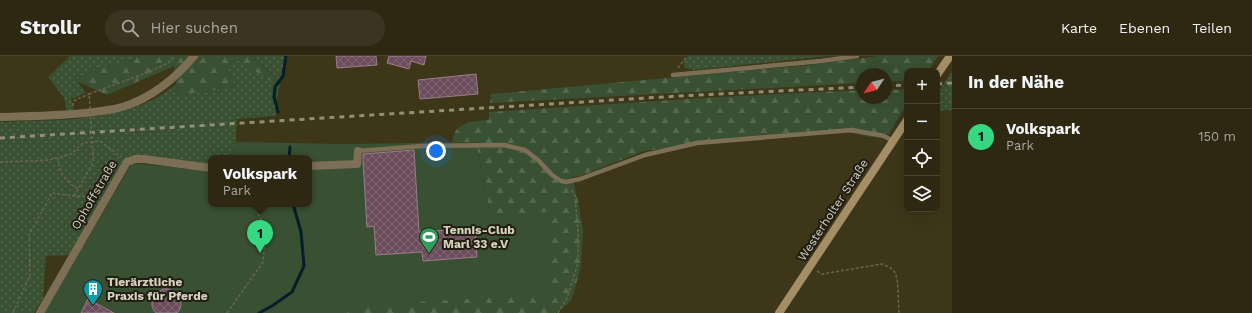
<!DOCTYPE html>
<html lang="de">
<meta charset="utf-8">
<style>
:root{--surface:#2e2813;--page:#3a3421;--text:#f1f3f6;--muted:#a7a6a0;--line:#494433;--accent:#36d881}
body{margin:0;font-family:"Work Sans",sans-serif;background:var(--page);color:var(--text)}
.controls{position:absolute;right:12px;top:12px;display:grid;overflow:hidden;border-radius:8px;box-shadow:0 4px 16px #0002}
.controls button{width:36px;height:36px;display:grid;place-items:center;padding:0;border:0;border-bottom:1px solid var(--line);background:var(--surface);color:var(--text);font:20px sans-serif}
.compass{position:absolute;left:856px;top:12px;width:36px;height:36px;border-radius:50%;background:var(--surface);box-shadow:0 4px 16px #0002;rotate:235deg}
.you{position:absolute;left:436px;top:95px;width:14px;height:14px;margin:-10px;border:3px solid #fff;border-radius:50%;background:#1a73e8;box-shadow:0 0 0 6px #1a73e833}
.badge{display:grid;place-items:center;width:26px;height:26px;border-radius:50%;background:var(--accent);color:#111;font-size:13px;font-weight:700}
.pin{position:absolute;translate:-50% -33px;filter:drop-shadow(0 1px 2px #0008)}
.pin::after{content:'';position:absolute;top:21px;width:14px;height:12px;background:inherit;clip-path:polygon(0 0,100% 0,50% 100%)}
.popup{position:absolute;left:208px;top:99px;width:104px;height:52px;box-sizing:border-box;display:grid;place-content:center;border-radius:8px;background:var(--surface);filter:drop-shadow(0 1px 3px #0005);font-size:13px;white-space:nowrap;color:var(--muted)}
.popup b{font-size:15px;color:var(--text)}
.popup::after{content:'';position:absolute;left:50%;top:100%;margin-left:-8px;border:8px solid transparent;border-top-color:var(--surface)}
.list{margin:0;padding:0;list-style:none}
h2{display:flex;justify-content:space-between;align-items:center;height:52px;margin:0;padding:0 16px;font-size:17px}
h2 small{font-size:13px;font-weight:400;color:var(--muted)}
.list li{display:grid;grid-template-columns:26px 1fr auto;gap:12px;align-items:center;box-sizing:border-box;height:56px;padding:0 16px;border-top:1px solid var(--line)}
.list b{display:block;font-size:15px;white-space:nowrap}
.list p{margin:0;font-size:13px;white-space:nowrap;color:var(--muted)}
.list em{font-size:13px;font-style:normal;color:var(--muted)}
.icon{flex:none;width:22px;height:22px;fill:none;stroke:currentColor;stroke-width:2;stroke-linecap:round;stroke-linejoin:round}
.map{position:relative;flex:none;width:952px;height:257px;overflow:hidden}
header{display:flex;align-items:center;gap:24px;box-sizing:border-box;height:56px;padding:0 20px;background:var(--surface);border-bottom:1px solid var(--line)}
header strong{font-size:19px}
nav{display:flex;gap:22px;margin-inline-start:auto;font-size:14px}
.search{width:280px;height:36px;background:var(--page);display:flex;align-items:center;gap:10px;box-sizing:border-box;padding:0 14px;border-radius:22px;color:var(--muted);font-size:15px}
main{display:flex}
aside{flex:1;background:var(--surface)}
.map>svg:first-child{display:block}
.grass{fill:url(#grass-dots)}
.forest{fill:url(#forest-firs)}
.green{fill:#395032}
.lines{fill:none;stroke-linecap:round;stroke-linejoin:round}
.stream{stroke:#061e29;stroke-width:3}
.building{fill:url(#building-cross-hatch);stroke:#9c7b8b}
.path{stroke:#6b654c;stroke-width:1.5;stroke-dasharray:3 2;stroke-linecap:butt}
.service{stroke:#7c6f56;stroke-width:4.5}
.minor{stroke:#7c6f56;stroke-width:8}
.secondary{stroke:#a38e66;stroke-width:8}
.rail{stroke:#938e77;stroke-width:3;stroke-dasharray:5 5;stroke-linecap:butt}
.path-bridge{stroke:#6b654c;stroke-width:1.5;stroke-dasharray:3 2;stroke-linecap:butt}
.labels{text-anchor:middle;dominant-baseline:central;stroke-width:4;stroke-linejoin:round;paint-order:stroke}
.street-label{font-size:12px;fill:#d6d2c1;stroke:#211e11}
.poi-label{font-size:12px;font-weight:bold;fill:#d6d2c1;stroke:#211e11;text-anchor:start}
</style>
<header>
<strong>Strollr</strong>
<div class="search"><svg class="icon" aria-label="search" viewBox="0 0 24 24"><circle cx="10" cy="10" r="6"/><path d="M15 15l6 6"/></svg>Hier suchen</div>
<nav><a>Karte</a><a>Ebenen</a><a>Teilen</a></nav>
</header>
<main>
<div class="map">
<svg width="952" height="257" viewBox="0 0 952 257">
<defs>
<pattern id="grass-dots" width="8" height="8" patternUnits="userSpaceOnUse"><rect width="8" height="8" fill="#395032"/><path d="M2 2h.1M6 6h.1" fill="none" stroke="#55684e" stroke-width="1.8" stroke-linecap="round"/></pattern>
<pattern id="forest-firs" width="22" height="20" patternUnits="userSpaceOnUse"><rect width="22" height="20" fill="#395032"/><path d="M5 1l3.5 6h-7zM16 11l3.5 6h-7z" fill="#55684e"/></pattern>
<pattern id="building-cross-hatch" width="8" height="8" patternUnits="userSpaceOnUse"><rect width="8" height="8" fill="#6b4d5c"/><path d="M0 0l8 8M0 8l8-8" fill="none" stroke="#7f6672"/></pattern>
</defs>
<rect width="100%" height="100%" fill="#3d3619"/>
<!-- grass -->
<path class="grass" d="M70 0H142L85 17 76 24 86 37 71 43 74 55 67 56 64 42 48 21Z
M251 0H285L276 48V60L237 63 236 86 230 102H211V115L145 107H125L70 199 46 200 43 243 34 257H0V66C51 64 103 66 150 45 159 41 168 34 176 29L178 40 235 31 226 11 237 4 279 23Z
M688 0H828L694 14 684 12V5Z
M952 15V54L937 55V38Z"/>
<!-- forest -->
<path class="forest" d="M142 0H251L279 24 274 27 237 4 226 11 235 31 178 40 174 10 107 39 76 25 86 16Z
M879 0H938L928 15H907V25L886 26V18H862V27L490 47 491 38 809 9Z
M907 33V48L889 78 870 81 848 76 700 88 644 95 580 120 572 121 578 145 583 174 581 211 571 245 556 257H347L350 250 490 159 476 86H452C453 83 454 79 455 76 462 65 477 65 489 64V56L717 41 862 34V42H886V34Z"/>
<!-- green -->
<path class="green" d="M236 86 344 88 476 86 490 159 550 156 552 238 350 250 347 257H44L132 107 211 115V148H309V102H230Z"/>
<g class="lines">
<!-- stream -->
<path class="stream" d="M278 56 274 41 275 31 283 20 286 0
M289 102 290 91
M259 257 272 250 292 236 304 210 301 176 293 148"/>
</g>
<!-- building -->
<path class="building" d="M336 0H376L377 9 337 12Z
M389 0 401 1V0H426L424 9 411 5 409 13 387 7Z
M476 18 478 38 420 43 418 24Z
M414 94 419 176 475 172 477 201 423 205 422 196 376 199 374 170 367 171 363 105V98Z
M163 233H168L173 235 177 238 180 243 181 248 180 253 177 257H156L154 255 152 250V244L154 239 158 236Z
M88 243 114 257H81Z"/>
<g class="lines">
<!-- path -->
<path class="path" d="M678 12 687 0
M90 48 89 38 149 16 168 7 175 0
M73 50V47L75 44 89 38
M58 102C60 118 64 124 78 133
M0 106 49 104 71 98 83 87 100 85 121 101
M74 140 93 107V98
M817 215 822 218 882 208C887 210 893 212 895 217 899 224 898 248 899 257
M13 257 30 219 29 179 52 137 74 140 97 141
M227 257 263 206 266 174 260 161 252 148
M558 257 567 242 578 207V175L575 140 571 133"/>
<!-- service -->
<path class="service" d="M673 19 821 5 857 0
M358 95 422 90 504 89 525 94 538 104 552 119 561 125 566 126 580 123 645 99 697 87 852 74 884 80 893 85"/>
<!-- minor -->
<path class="minor" d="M0 61C34 60 68 60 101 55 108 54 116 53 122 51 150 43 176 22 194 0
M309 110 357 108 358 95
M40 257 127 106 135 103H144L211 112"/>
<!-- secondary -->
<path class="secondary" d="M937 19 950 0
M779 257 907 64"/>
<!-- rail -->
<path class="rail" d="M937 28 952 27
M886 30 907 29
M0 82 679 40 862 31"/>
<!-- path-bridge -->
<path class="path-bridge" d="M90 50 93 98"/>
</g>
<!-- icons -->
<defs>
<symbol id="stadium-pin" viewBox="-11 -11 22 30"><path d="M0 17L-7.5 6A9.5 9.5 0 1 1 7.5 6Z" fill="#2e9e5b" stroke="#211e11"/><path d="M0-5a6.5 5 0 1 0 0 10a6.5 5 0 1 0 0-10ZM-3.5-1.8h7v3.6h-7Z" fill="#fff"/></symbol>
<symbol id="building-pin" viewBox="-11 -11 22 30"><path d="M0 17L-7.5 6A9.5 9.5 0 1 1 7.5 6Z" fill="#0f9aa8" stroke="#211e11"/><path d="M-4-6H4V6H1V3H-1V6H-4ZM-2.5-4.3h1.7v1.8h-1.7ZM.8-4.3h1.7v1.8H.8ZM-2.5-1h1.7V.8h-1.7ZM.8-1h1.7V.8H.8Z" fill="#fff"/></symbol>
</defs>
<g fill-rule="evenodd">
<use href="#stadium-pin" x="418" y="170" width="22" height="30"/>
<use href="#building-pin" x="82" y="222" width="22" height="30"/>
</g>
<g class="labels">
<!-- street labels -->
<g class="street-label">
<text transform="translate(94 139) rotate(-60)">Ophoffstraße</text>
<text transform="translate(833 154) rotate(-57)">Westerholter Straße</text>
</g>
<!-- poi labels -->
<g class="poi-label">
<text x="443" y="174">Tennis-Club<tspan x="443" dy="14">Marl 33 e.V</tspan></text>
<text x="107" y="226">Tierärztliche<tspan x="107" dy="14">Praxis für Pferde</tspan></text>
</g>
</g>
</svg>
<div class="controls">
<button>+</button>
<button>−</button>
<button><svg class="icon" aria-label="locate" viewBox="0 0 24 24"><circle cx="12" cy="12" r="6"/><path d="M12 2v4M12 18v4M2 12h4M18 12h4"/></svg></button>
<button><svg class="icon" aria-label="layers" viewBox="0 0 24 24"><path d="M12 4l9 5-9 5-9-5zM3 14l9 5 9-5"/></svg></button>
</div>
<svg class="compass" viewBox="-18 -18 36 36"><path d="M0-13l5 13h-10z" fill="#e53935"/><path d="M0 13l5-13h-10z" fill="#a7a6a0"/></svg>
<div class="you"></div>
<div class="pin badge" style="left:260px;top:197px">1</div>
<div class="popup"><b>Volkspark</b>Park</div>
</div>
<aside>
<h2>In der Nähe<small></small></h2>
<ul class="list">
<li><span class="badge">1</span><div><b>Volkspark</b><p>Park</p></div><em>150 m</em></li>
</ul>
</aside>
</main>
